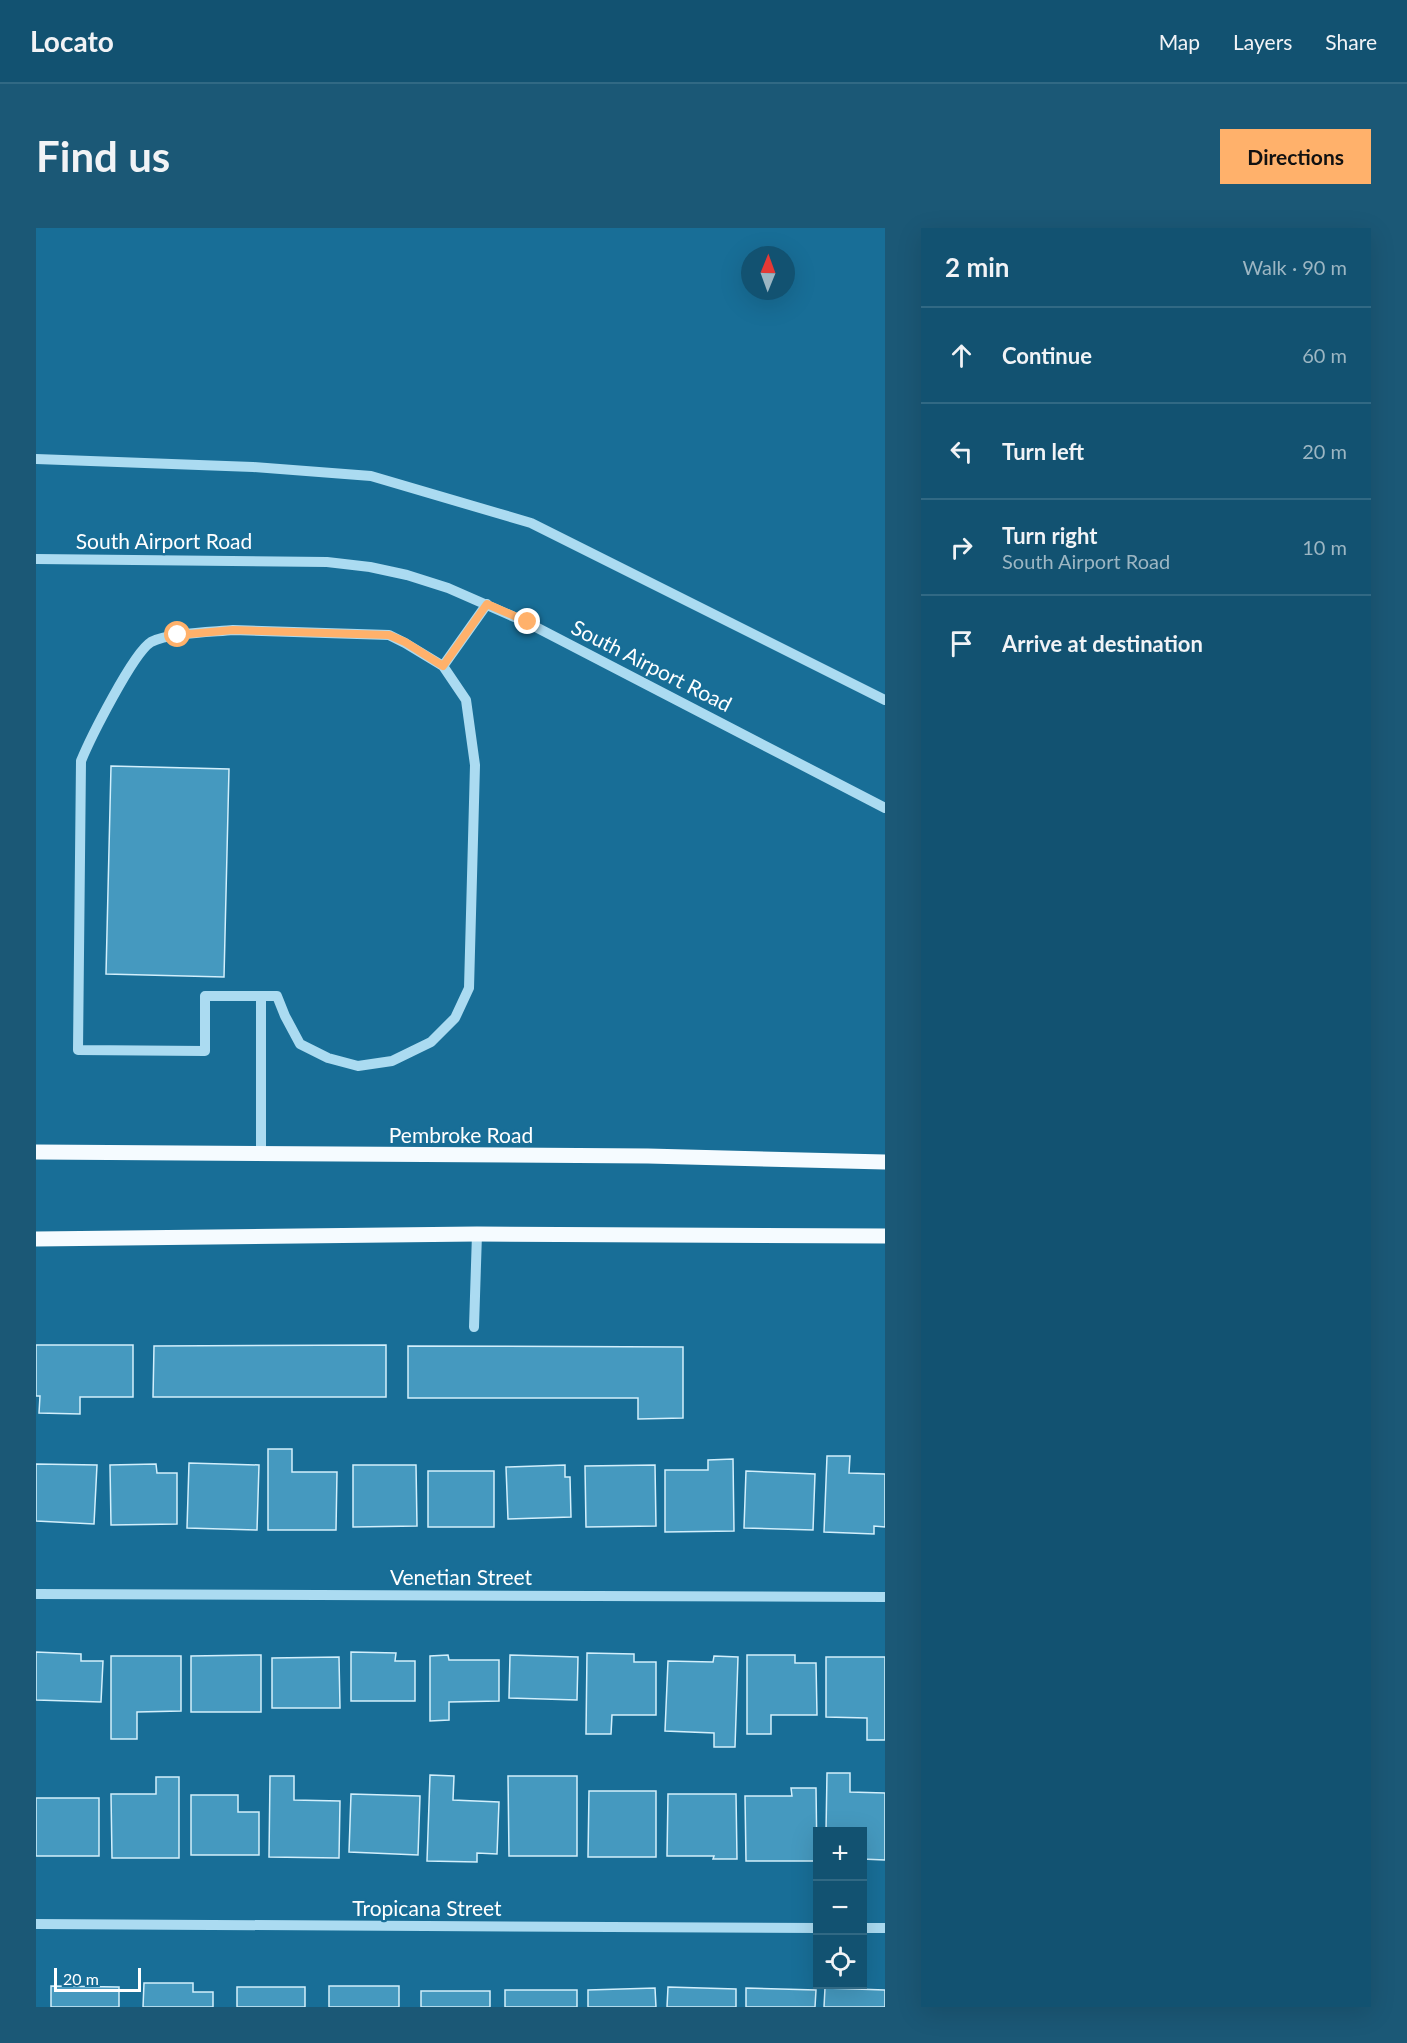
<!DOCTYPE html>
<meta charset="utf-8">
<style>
:root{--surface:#125271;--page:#1b5876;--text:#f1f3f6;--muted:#9cb6c3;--line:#316984;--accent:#ffb16b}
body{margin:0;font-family:Lato,sans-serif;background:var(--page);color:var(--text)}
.controls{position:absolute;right:18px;bottom:18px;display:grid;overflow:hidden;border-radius:0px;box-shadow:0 6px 24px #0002}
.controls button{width:54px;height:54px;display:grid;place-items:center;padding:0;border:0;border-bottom:2px solid var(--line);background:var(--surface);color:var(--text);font:30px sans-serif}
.compass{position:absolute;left:705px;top:18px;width:54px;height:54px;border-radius:50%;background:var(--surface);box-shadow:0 6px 24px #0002;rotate:1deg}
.scale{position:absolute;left:18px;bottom:15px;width:87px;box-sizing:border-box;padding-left:6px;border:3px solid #fff;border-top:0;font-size:16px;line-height:21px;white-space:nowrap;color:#fff;-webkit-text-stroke:4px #186e97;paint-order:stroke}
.stop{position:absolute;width:18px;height:18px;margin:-14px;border:4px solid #ffb16b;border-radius:50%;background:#fff}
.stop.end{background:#ffb16b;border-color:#fff;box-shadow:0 2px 6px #0008}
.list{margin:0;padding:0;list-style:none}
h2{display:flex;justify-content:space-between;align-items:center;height:78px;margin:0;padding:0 24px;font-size:26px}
h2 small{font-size:20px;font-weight:400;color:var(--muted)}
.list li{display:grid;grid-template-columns:39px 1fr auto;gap:18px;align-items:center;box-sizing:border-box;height:96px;padding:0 24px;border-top:2px solid var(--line)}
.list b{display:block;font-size:22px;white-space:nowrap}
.list p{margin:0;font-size:20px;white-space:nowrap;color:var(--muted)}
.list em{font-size:20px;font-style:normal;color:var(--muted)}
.icon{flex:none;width:33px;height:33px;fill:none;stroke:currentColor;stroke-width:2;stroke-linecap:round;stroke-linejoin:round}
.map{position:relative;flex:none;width:849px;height:1779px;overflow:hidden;border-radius:0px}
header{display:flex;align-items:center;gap:36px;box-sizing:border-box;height:84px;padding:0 30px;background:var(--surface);border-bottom:2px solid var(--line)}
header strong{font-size:28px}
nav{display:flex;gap:33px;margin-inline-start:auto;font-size:21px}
.intro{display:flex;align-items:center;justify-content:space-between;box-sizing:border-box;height:144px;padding:0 36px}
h1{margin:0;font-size:42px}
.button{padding:15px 27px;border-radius:0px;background:var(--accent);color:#111;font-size:21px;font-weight:700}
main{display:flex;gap:36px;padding:0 36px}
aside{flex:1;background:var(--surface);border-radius:0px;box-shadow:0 6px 24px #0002}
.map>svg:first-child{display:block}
.building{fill:#4599bf;stroke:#d2effc;stroke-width:1.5}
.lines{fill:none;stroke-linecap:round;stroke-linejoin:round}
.minor{stroke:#abdbf1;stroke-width:10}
.major{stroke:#f5fbff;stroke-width:15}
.route{stroke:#ffb16b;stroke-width:8}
.labels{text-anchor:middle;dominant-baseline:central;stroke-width:4.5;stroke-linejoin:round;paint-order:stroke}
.street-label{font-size:21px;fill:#fff;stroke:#186e97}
</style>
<header>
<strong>Locato</strong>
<nav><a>Map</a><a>Layers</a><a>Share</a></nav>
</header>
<div class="intro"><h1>Find us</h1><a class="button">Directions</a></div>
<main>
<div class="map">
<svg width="849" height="1779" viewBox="0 0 849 1779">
<rect width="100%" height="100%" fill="#186e97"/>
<!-- building -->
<path class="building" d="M75 538 193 541 188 749 70 746Z
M0 1117H97V1169H44V1186L3 1185 4 1168H0Z
M350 1117V1169H117L118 1118Z
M372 1118 647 1119V1190L602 1191V1170H372Z
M232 1221H256V1244H301L300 1302H232Z
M791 1228H814L813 1245 849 1246V1299L838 1298V1306L788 1304Z
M697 1231 698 1303 629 1304V1242H672V1232Z
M153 1235 223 1237 221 1302 151 1300Z
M0 1236 61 1237 58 1296 0 1293Z
M120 1236 121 1245H141V1296L75 1297 74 1237Z
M317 1237H380L381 1298 317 1299Z
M529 1237V1249H534L535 1289 472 1291 470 1239Z
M619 1237 620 1298 550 1299 549 1238Z
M392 1243H458V1299H392Z
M710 1243 779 1246 777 1302 708 1300Z
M0 1424 45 1426V1433H67L65 1474 0 1472Z
M315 1424 360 1425 359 1433H379V1473H315Z
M551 1425 598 1426V1434H620V1487H576L575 1506H550Z
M225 1427V1484H155V1428Z
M412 1427 413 1432H463V1473L413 1474V1492L394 1493V1428Z
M474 1427 542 1429 541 1472 473 1470Z
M711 1427H759V1435H780L781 1487H735V1506H711Z
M75 1428H145V1483L101 1484V1511H75Z
M678 1428 702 1429 699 1519H678V1505L629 1503 632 1433 677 1434Z
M303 1429 304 1480H236V1430Z
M790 1429H849V1512H831V1490L790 1489Z
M791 1545H814V1564L849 1565V1632L826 1631V1604H790Z
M394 1547 418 1548 417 1572 463 1574 461 1626 441 1625V1634L391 1633Z
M234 1548H258V1572L304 1573 303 1630 233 1629Z
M472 1548H541V1628H473Z
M120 1549H143V1630H76L75 1566H120Z
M755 1560H780L781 1633H710L709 1568H756Z
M553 1563H620V1629H552Z
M315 1566 384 1568 382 1627 313 1624Z
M632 1566H700L701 1631H677L678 1628H631Z
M155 1567H202V1584H223V1627H155Z
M0 1570H63V1628H0Z
M108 1755H157V1764H177V1779H107Z
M15 1758 83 1759V1779H15Z
M293 1758H363V1779H293Z
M201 1759H269V1779H201Z
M632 1759 700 1761V1779H631Z
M619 1760 620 1779H552V1762Z
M710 1760 780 1762 779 1779H710Z
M789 1760 849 1762V1779H788Z
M469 1762H541V1779H469Z
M385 1763H454V1779H385Z"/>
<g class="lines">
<!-- minor -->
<path class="minor" d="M0 231 217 239 335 248 495 295 849 472
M0 331 291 334 334 339 371 347 412 360 492 395 849 580
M197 402 353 407 369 415 407 438 430 472 439 537 433 760 419 790 395 814 356 833 322 838 292 830 264 816 249 788 241 768H169V823L42 822 45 533C54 511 97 425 115 414 132 405 177 404 197 402Z
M407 438 451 376
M225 926V769
M438 1099 441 1006
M0 1366 849 1369
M0 1696 782 1700
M826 1700H849"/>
<!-- major -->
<path class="major" d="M0 924 612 928 849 934
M0 1011 441 1006 849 1008"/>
</g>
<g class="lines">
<!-- route -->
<path class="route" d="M142 407 197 402 353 407 369 414 407 438 451 376 492 394"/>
</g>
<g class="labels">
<!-- street labels -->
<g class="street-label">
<text x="128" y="312">South Airport Road</text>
<text transform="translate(616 437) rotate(27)">South Airport Road</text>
<text x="425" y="906">Pembroke Road</text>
<text x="425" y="1348">Venetian Street</text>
<text x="391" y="1679">Tropicana Street</text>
</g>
</g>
</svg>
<div class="controls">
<button>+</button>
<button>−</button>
<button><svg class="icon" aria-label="locate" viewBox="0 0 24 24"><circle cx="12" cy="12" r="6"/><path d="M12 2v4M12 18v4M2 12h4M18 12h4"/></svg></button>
</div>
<svg class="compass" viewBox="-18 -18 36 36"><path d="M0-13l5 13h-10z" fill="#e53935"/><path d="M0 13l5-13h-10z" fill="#9cb6c3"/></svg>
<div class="scale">20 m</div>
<div class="stop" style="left:142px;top:407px"></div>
<div class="stop end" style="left:492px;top:394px"></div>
</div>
<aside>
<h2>2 min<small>Walk · 90 m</small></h2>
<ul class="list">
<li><svg class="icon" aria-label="ahead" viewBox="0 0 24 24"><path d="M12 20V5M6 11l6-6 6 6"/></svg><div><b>Continue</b></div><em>60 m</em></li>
<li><svg class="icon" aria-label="left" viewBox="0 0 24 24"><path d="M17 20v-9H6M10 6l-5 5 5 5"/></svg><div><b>Turn left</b></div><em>20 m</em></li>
<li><svg class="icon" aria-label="right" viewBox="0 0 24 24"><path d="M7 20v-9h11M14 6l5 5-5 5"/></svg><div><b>Turn right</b><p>South Airport Road</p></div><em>10 m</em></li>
<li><svg class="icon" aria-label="arrive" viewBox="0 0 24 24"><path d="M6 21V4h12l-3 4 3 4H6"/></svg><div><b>Arrive at destination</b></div></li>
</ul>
</aside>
</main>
